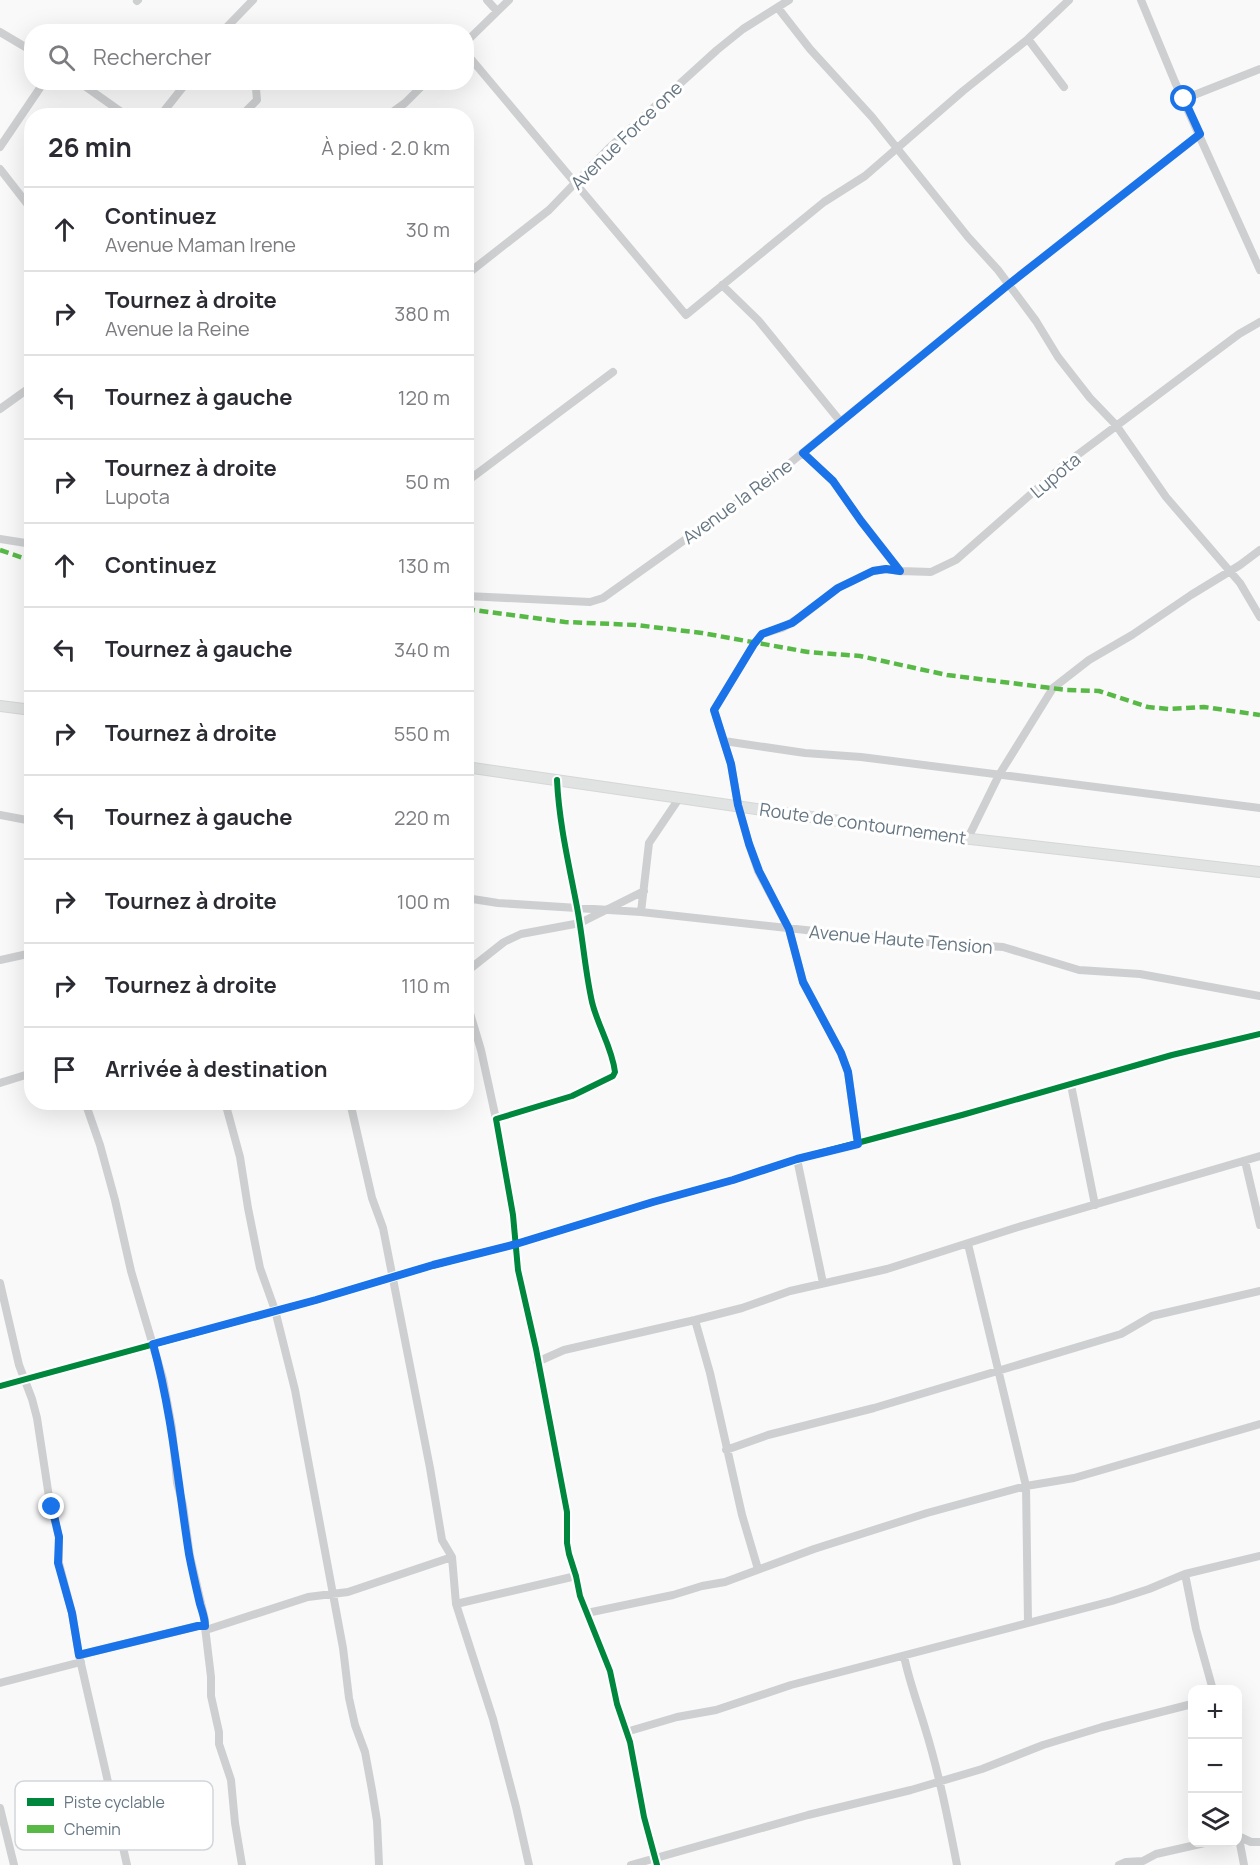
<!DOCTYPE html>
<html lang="fr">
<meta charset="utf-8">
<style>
:root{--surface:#fff;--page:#f7f7f7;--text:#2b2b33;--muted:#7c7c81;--line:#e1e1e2}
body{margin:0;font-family:Manrope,sans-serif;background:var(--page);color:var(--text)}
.controls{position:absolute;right:18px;bottom:18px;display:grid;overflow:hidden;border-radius:12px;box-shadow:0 6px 24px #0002}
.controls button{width:54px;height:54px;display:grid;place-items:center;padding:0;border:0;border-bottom:2px solid var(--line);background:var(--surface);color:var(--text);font:30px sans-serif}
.stop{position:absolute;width:18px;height:18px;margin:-14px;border:4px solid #1a73e8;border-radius:50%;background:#fff}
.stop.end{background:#1a73e8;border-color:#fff;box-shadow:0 2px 6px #0008}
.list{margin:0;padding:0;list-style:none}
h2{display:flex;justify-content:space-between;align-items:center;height:78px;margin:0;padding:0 24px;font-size:26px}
h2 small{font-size:20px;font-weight:400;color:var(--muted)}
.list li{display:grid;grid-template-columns:39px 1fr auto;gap:18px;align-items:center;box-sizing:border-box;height:84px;padding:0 24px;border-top:2px solid var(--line)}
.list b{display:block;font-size:22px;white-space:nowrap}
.list p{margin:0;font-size:20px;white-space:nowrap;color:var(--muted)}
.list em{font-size:20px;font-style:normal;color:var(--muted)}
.icon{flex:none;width:33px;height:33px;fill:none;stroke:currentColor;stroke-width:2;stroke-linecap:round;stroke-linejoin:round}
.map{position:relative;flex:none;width:1260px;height:1865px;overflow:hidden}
.search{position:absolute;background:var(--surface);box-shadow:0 6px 24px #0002;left:24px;top:24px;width:450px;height:66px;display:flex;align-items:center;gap:15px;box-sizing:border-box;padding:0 21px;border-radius:24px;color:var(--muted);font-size:22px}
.panel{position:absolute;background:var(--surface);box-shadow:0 6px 24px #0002;left:24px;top:108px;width:450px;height:1002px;border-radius:24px}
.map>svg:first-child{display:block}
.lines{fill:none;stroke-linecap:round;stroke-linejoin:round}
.secondary-casing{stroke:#d5d6d7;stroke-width:12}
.street{stroke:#cecfd0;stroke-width:8}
.secondary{stroke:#e1e2e2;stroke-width:10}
.quiet{stroke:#58b947;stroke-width:4.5;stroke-dasharray:9 4.5;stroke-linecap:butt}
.cycleway-casing{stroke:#fff;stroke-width:10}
.cycleway{stroke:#00873e;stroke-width:6}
.route{stroke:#1a73e8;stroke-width:8}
.labels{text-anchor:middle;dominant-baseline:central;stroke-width:6;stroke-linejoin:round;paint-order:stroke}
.street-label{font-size:18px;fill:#657683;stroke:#fff}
.key{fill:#fff;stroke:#d1d6da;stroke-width:1.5}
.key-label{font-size:16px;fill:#657683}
</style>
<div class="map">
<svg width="1260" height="1865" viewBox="0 0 1260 1865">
<rect width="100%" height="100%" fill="#f9f9f9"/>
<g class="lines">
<defs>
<path id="secondary" d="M0 706 32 710
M466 767 936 835 1260 872"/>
</defs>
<!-- secondary casing -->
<use href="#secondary" class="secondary-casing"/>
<!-- street -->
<path class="street" d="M487 0 497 11
M1141 0 1175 82 1260 270
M137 1 138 0
M778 8 810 49 872 117 968 237 998 270 1036 321 1058 357 1090 398 1116 425 1166 497 1240 583 1260 617
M0 32 32 51
M222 32 253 0
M1028 39 1064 87
M466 42 509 0
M466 53 686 315 824 202 865 176 963 91 1028 39 1069 0
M79 82 127 116
M1184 99 1260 69
M160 116 187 82
M241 116 257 100 256 89 252 82
M387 116 405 103 426 82
M0 147 44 82
M0 169 32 210
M466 275 549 210 608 149 717 50 743 29 789 0
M722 285 758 320 840 421
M0 409 32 386
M803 453 833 481 861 521 900 571
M466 482 613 372
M0 539 32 544
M466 596 590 602 603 598 773 477 1008 285 1200 134
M724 741 805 753 861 757 1260 808
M557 780C559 823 569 865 577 907 583 939 585 971 592 1002 598 1027 612 1047 615 1072L613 1076 572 1096 496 1119 513 1215 518 1270 536 1349 567 1512V1543L569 1554 576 1576 580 1596 610 1671 617 1704 630 1742 644 1817 657 1865
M0 815 32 821
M968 838 999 775 1053 688 1089 660 1132 635 1191 595 1240 565 1260 550
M466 898 498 903 641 912 897 940 1003 947 1079 970 1140 974 1260 996
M641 912 649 843 680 797
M0 960 32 953
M466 972 504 942 521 934 580 923 644 891
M466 1000 481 1050 496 1119
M0 1083 32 1073
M1071 1085 1095 1205
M225 1102 240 1157 248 1208 260 1268 275 1310 295 1390 343 1648 349 1698 355 1725 365 1752 372 1790 377 1821 379 1865
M350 1102 372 1198 383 1228 430 1468 442 1540 452 1557 456 1604 493 1719 516 1807 529 1865
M858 1144 848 1072 841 1053 803 982 789 929 758 871 749 844 738 805 731 764 714 710 754 644 762 634 782 628 799 618 838 588 873 571 886 569 900 571 931 572 956 560 1064 465 1239 334 1260 322
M797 1159 823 1283
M1245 1161 1260 1225
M968 1244 1026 1486 1028 1622
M0 1283 19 1365 32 1399 37 1418 49 1497 59 1537V1563L72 1613 79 1655 127 1865
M695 1320 710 1373 742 1515 758 1569
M537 1362 564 1350 695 1320 742 1308 790 1291 887 1269 1015 1228 1260 1156
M0 1386 316 1300 419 1269 516 1244 653 1202 733 1180 797 1159 962 1115 1172 1055 1260 1034
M726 1450 768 1435 874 1408 1121 1334 1152 1316 1260 1291
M1185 1574 1196 1629 1213 1690
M456 1604 576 1576
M587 1613 673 1595 702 1586 725 1582 814 1549 927 1513 1026 1486 1074 1478 1260 1424
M205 1627 211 1677V1696L219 1732V1744L231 1780 235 1823 242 1865
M206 1630 308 1597 348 1592 452 1557
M79 1655 198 1626H205V1620L190 1556 183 1505 177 1483 172 1428 163 1379 131 1271 115 1200 100 1145 85 1102
M904 1656C909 1681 918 1704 925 1728 939 1773 948 1819 957 1865
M0 1683 81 1662
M626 1732 677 1717 716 1710 791 1685 1112 1601 1149 1589 1185 1574 1260 1556
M0 1808 14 1865
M1238 1833 1244 1865
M1238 1836 1251 1842H1260
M631 1865 808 1815 911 1790 982 1769 1043 1745 1102 1727 1192 1704
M1119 1865 1126 1862 1143 1861 1156 1854 1209 1842"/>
<!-- secondary -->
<use href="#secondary" class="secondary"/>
<!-- quiet -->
<path class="quiet" d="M0 550 32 561
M466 609 565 622 636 625 702 633 808 652 860 656 947 675 1067 690 1099 691 1148 707 1169 709 1204 707 1260 715"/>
<defs>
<path id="cycleway" d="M557 780C559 823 569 865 577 907 583 939 585 971 592 1002 598 1027 612 1047 615 1072L613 1076 572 1096 496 1119 513 1215 518 1270 536 1349 567 1512V1543L569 1554 576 1576 580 1596 610 1671 617 1704 630 1742 644 1817 657 1865
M0 1386 316 1300 419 1269 516 1244 653 1202 733 1180 797 1159 962 1115 1172 1055 1260 1034"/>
</defs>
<!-- cycleway casing -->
<use href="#cycleway" class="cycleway-casing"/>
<!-- cycleway -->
<use href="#cycleway" class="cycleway"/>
</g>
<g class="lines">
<!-- route -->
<path class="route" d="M52 1507 59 1537 58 1563 72 1613 79 1655 198 1626H205C205 1618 202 1611 200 1604 196 1587 192 1570 189 1554 178 1483 172 1413 153 1344L316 1300 433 1265 516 1244 653 1202 733 1180 797 1159 858 1144 848 1072 841 1053 803 982 789 929 759 871 749 844 738 805 731 764 714 710 754 644 762 634 792 623 838 588 873 571 886 569 900 571 861 521 833 481 803 453 1008 285 1200 134 1184 99"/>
</g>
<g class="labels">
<!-- street labels -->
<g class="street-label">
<text transform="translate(626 135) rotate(-44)">Avenue Force one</text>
<text transform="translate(1055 475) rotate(-40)">Lupota</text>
<text transform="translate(737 501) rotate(-36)">Avenue la Reine</text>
<text transform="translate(863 823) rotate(8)">Route de contournement</text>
<text transform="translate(901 939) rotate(5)">Avenue Haute Tension</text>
</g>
</g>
<!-- legend -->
<rect x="15" y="1781" width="198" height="69" rx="9" class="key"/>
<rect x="27" y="1798" width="27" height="8" fill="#00873e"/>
<rect x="27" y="1825" width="27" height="8" fill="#58b947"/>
<g class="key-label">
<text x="64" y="1808">Piste cyclable</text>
<text x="64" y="1835">Chemin</text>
</g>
</svg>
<div class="controls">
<button>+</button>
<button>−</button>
<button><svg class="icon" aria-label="layers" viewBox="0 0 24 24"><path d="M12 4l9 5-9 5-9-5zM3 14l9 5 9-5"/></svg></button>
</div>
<div class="stop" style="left:1184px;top:99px"></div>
<div class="stop end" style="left:52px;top:1507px"></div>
<div class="search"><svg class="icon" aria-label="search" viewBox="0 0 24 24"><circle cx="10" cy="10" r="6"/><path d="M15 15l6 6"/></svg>Rechercher</div>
<section class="panel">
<h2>26 min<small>À pied · 2.0 km</small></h2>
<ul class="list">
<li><svg class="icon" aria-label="ahead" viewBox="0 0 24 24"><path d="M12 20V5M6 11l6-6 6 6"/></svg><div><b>Continuez</b><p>Avenue Maman Irene</p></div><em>30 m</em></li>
<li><svg class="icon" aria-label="right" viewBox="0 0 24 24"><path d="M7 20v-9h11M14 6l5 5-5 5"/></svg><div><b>Tournez à droite</b><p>Avenue la Reine</p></div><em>380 m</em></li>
<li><svg class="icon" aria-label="left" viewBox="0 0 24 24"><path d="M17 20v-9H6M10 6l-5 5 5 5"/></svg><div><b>Tournez à gauche</b></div><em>120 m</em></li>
<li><svg class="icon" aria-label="right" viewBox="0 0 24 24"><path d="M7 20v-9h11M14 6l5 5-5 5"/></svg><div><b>Tournez à droite</b><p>Lupota</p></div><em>50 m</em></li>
<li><svg class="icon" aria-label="ahead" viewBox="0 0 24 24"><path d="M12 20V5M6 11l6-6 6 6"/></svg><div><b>Continuez</b></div><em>130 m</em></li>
<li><svg class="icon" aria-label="left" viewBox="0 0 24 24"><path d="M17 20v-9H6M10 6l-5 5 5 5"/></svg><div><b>Tournez à gauche</b></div><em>340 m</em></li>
<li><svg class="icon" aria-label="right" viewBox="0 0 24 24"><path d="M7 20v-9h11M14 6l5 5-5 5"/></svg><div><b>Tournez à droite</b></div><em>550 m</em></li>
<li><svg class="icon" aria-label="left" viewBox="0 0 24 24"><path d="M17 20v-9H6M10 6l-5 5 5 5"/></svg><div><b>Tournez à gauche</b></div><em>220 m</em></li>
<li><svg class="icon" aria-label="right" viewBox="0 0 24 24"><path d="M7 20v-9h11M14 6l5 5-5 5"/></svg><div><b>Tournez à droite</b></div><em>100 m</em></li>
<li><svg class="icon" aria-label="right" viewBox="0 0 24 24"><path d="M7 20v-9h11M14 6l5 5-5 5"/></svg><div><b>Tournez à droite</b></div><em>110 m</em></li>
<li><svg class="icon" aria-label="arrive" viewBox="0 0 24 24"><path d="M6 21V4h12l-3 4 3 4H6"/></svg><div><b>Arrivée à destination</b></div></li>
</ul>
</section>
</div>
